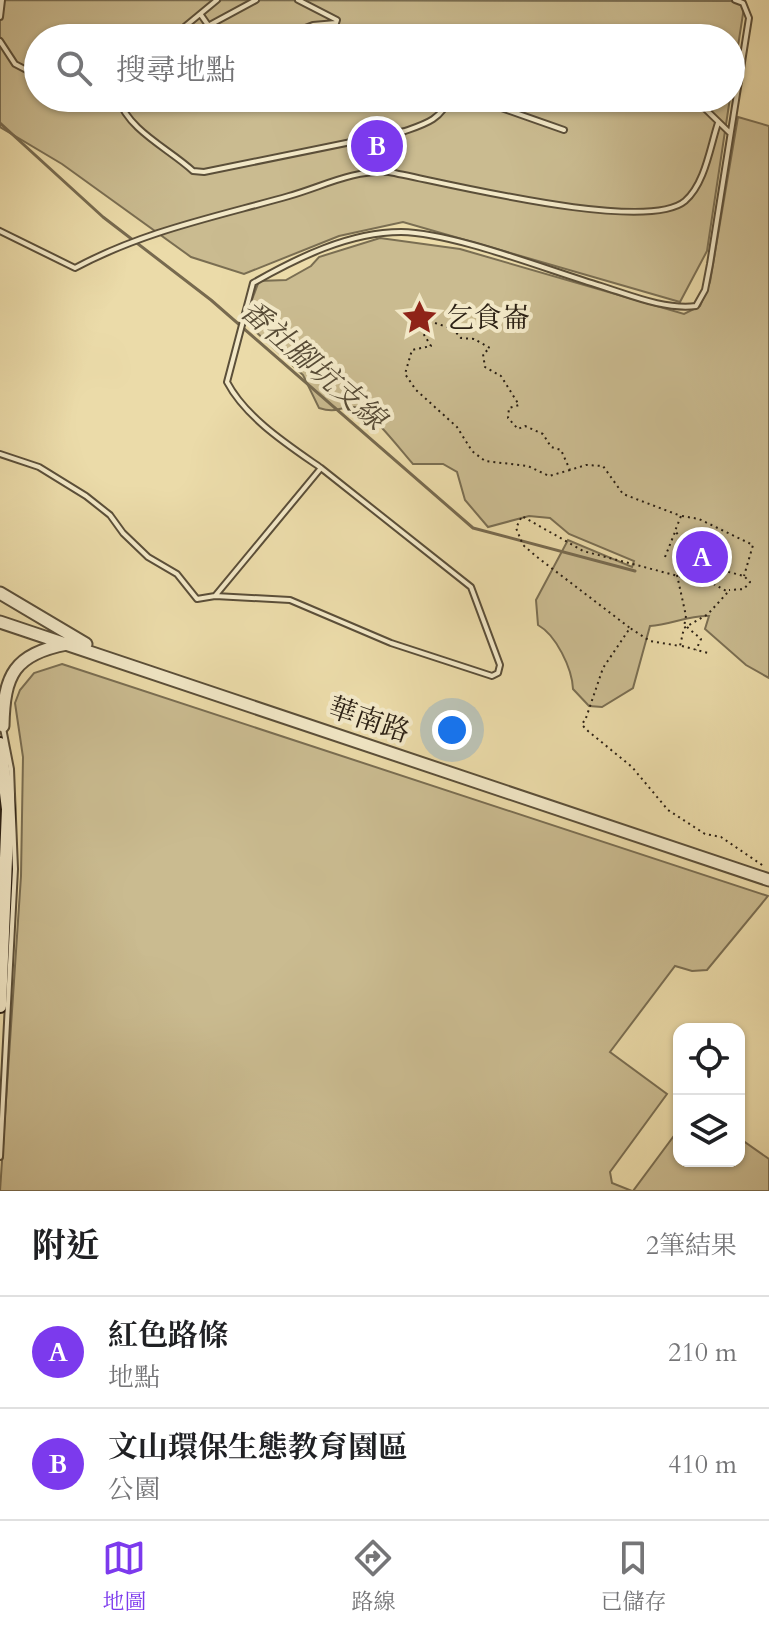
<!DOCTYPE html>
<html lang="zh-TW">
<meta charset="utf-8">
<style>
:root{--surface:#fff;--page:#f2f2f2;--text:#202124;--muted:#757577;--line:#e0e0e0;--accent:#7c3aed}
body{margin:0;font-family:Cardo,"Noto Serif TC",serif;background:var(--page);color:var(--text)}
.controls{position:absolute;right:24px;bottom:24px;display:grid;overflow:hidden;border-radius:16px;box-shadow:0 2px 6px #0004}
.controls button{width:72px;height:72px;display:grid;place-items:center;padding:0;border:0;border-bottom:2px solid var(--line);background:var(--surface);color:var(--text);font:40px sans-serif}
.you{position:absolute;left:452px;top:730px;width:28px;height:28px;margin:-20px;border:6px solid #fff;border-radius:50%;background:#1a73e8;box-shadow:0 0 0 12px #1a73e833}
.badge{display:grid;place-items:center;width:52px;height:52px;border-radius:50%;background:var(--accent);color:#fff;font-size:26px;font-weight:700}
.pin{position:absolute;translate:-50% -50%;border:4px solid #fff;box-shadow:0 2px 8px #0006}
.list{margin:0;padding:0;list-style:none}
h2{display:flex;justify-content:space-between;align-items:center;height:104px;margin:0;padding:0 32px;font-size:34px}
h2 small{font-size:26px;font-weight:400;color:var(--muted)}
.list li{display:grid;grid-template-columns:52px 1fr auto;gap:24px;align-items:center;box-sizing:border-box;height:112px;padding:0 32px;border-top:2px solid var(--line)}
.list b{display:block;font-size:30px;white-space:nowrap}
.list p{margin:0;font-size:26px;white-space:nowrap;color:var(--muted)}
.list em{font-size:26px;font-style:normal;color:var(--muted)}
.icon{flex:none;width:44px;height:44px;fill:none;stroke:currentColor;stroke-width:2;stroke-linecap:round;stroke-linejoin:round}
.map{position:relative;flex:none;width:769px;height:1191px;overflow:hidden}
.search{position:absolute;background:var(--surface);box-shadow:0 2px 6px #0004;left:24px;right:24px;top:24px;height:88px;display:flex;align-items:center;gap:20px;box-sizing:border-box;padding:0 28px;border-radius:44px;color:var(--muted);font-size:30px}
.sheet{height:328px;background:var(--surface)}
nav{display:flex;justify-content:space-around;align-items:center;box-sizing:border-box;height:112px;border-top:2px solid var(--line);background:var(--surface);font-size:22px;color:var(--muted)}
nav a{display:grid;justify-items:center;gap:4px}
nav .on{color:var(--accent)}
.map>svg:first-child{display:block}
.green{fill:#cabb90;stroke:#7a6e52;stroke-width:2}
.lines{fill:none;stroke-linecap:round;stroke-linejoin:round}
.stream{stroke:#776a4f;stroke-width:3}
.service-casing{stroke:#5b4f39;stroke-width:8}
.tertiary-casing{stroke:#5b4f39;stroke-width:15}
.secondary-casing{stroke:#2b2014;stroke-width:16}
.path{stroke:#2b2014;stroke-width:2;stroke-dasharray:2 4;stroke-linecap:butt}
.service{stroke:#f2e8c7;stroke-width:4}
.tertiary{stroke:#f2e8c7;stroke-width:11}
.secondary{stroke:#f2e8c7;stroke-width:12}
.labels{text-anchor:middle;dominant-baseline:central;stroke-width:8;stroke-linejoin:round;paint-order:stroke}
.poi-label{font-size:28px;fill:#2b2014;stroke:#f2e8c7;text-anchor:start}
.street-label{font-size:28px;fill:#2b2014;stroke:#f2e8c7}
.water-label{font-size:30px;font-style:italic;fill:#574b36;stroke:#f2e8c7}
</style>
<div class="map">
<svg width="769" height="1191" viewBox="0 0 769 1191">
<rect width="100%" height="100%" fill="#ebdba9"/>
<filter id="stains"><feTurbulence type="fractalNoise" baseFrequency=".0025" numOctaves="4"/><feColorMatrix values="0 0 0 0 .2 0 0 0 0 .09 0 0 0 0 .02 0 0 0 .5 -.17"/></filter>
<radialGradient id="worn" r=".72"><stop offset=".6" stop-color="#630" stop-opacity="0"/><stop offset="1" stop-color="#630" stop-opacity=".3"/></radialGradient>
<!-- green -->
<path class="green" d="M0 0 745 1 731 91V38H38V98H730L707 251 680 302 403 222 339 236 244 274 191 257 62 164 0 127Z
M738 117 769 126V678L746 665 705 629 709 616C689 615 670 625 650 626L633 688 602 707 589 706 573 689C572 668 556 635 538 625L536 600 568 540 632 567 634 561 569 534 550 518 529 516 488 527 465 500 457 472 443 464H413C402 452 368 407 355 407 339 406 338 414 319 408L303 375 244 321 259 281 286 280 311 266 319 257 380 238 460 249 684 314 700 306 710 282Z
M62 664 768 896 707 970 692 971 675 966 610 1052 667 1094 610 1172 612 1183 632 1191H0L21 876 23 757 15 703 20 690 34 673Z
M679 1129V1161H739V1138L769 1159V1191H633Z"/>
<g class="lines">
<!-- stream -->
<path class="stream" d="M0 123 103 217 211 300 473 528 635 571"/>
<defs>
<path id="service" d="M201 15 217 38
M0 17 2 0
M206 27 256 0
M171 38 217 0
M280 38 313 25 336 23 337 20 298 0
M0 41 15 64 38 76
M118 98C129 131 168 148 193 171L204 172 405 131C425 124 442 119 449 98
M473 98 564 130
M694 98 729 132
M0 231 75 268C144 231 215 217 289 196 324 186 352 170 389 172 443 182 646 234 685 201 705 184 710 147 718 123
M0 454 39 467 86 496 110 515 123 533 148 557 177 574 197 599 215 596 321 468C288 445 246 418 227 382L253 283C297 258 349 232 401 232 455 233 547 270 601 286 630 295 665 310 696 306L705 290 710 264 749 18 743 3 735 0
M215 596 290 600 391 643 492 676 498 673 500 665 471 587 321 468
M0 1157 15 869 11 769 3 728"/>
<path id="tertiary" d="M0 593 86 644
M0 622 769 880
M3 726C4 675 14 654 67 644"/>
<path id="secondary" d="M0 744 8 809 0 1006"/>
</defs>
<!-- service casing -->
<use href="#service" class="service-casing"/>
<!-- tertiary casing -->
<use href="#tertiary" class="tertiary-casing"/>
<!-- secondary casing -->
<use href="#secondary" class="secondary-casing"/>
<!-- path -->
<path class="path" d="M570 470 549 476 528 466 485 461 472 451 457 427 416 390 405 374 412 350 431 346 418 325 420 318 453 329 461 338 474 339 490 348 483 354 485 367 501 376 519 405 509 408 508 418 518 429 525 426 543 434 551 447 561 450 570 470 586 465 603 466 623 494 681 516 675 531 687 545 721 570 744 576 750 582 744 589 729 590
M682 516 699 519 753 545 744 576
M665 557 675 532
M677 575 686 616 684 627
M687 627 701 639 696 650
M682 646 708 653
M586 718 603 668 630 628 650 641 680 646 684 628 708 614 728 592 703 578 682 577 583 551 522 516 516 528 523 545 537 557 630 628
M584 721 582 725 588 731 632 767 668 810 705 834 721 837 765 867"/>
<!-- service -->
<use href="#service" class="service"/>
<!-- tertiary -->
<use href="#tertiary" class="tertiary"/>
<!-- secondary -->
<use href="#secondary" class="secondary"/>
</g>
<!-- icons -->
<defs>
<symbol id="sight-bare" viewBox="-9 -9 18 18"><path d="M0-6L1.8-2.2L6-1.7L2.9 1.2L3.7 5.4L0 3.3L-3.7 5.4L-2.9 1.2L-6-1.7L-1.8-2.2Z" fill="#8f2418" stroke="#f2e8c7" stroke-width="2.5" paint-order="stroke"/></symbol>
</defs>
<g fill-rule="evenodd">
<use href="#sight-bare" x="394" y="292" width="51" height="51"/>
</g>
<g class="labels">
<!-- poi labels -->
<g class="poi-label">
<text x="446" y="318">乞食崙</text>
</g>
<!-- street labels -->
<g class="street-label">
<text transform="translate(369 720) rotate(19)">華南路</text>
</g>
<!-- water labels -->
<g class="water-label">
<text transform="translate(313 365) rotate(41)">番社腳坑支線</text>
</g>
</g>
<rect width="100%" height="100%" filter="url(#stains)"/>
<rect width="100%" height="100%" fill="url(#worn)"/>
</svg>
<div class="controls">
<button><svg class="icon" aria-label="locate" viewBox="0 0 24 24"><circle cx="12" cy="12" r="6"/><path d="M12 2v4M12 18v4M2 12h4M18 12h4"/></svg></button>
<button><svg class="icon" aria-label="layers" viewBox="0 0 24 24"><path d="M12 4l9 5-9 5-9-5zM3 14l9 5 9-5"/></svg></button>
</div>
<div class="you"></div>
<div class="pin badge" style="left:702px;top:557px">A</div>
<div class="pin badge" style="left:377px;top:146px">B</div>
<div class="search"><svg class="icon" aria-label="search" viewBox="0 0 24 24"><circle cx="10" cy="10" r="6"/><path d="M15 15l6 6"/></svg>搜尋地點</div>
</div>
<section class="sheet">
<h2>附近<small>2筆結果</small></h2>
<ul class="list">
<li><span class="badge">A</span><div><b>紅色路條</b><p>地點</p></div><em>210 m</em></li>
<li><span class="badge">B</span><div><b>文山環保生態教育園區</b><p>公園</p></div><em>410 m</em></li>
</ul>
</section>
<nav>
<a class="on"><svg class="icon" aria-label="map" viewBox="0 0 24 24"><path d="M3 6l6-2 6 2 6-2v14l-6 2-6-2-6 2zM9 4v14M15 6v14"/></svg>地圖</a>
<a><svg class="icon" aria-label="directions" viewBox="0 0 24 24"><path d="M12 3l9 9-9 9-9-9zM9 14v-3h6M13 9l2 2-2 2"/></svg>路線</a>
<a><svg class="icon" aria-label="saved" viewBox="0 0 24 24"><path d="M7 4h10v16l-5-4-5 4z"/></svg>已儲存</a>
</nav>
